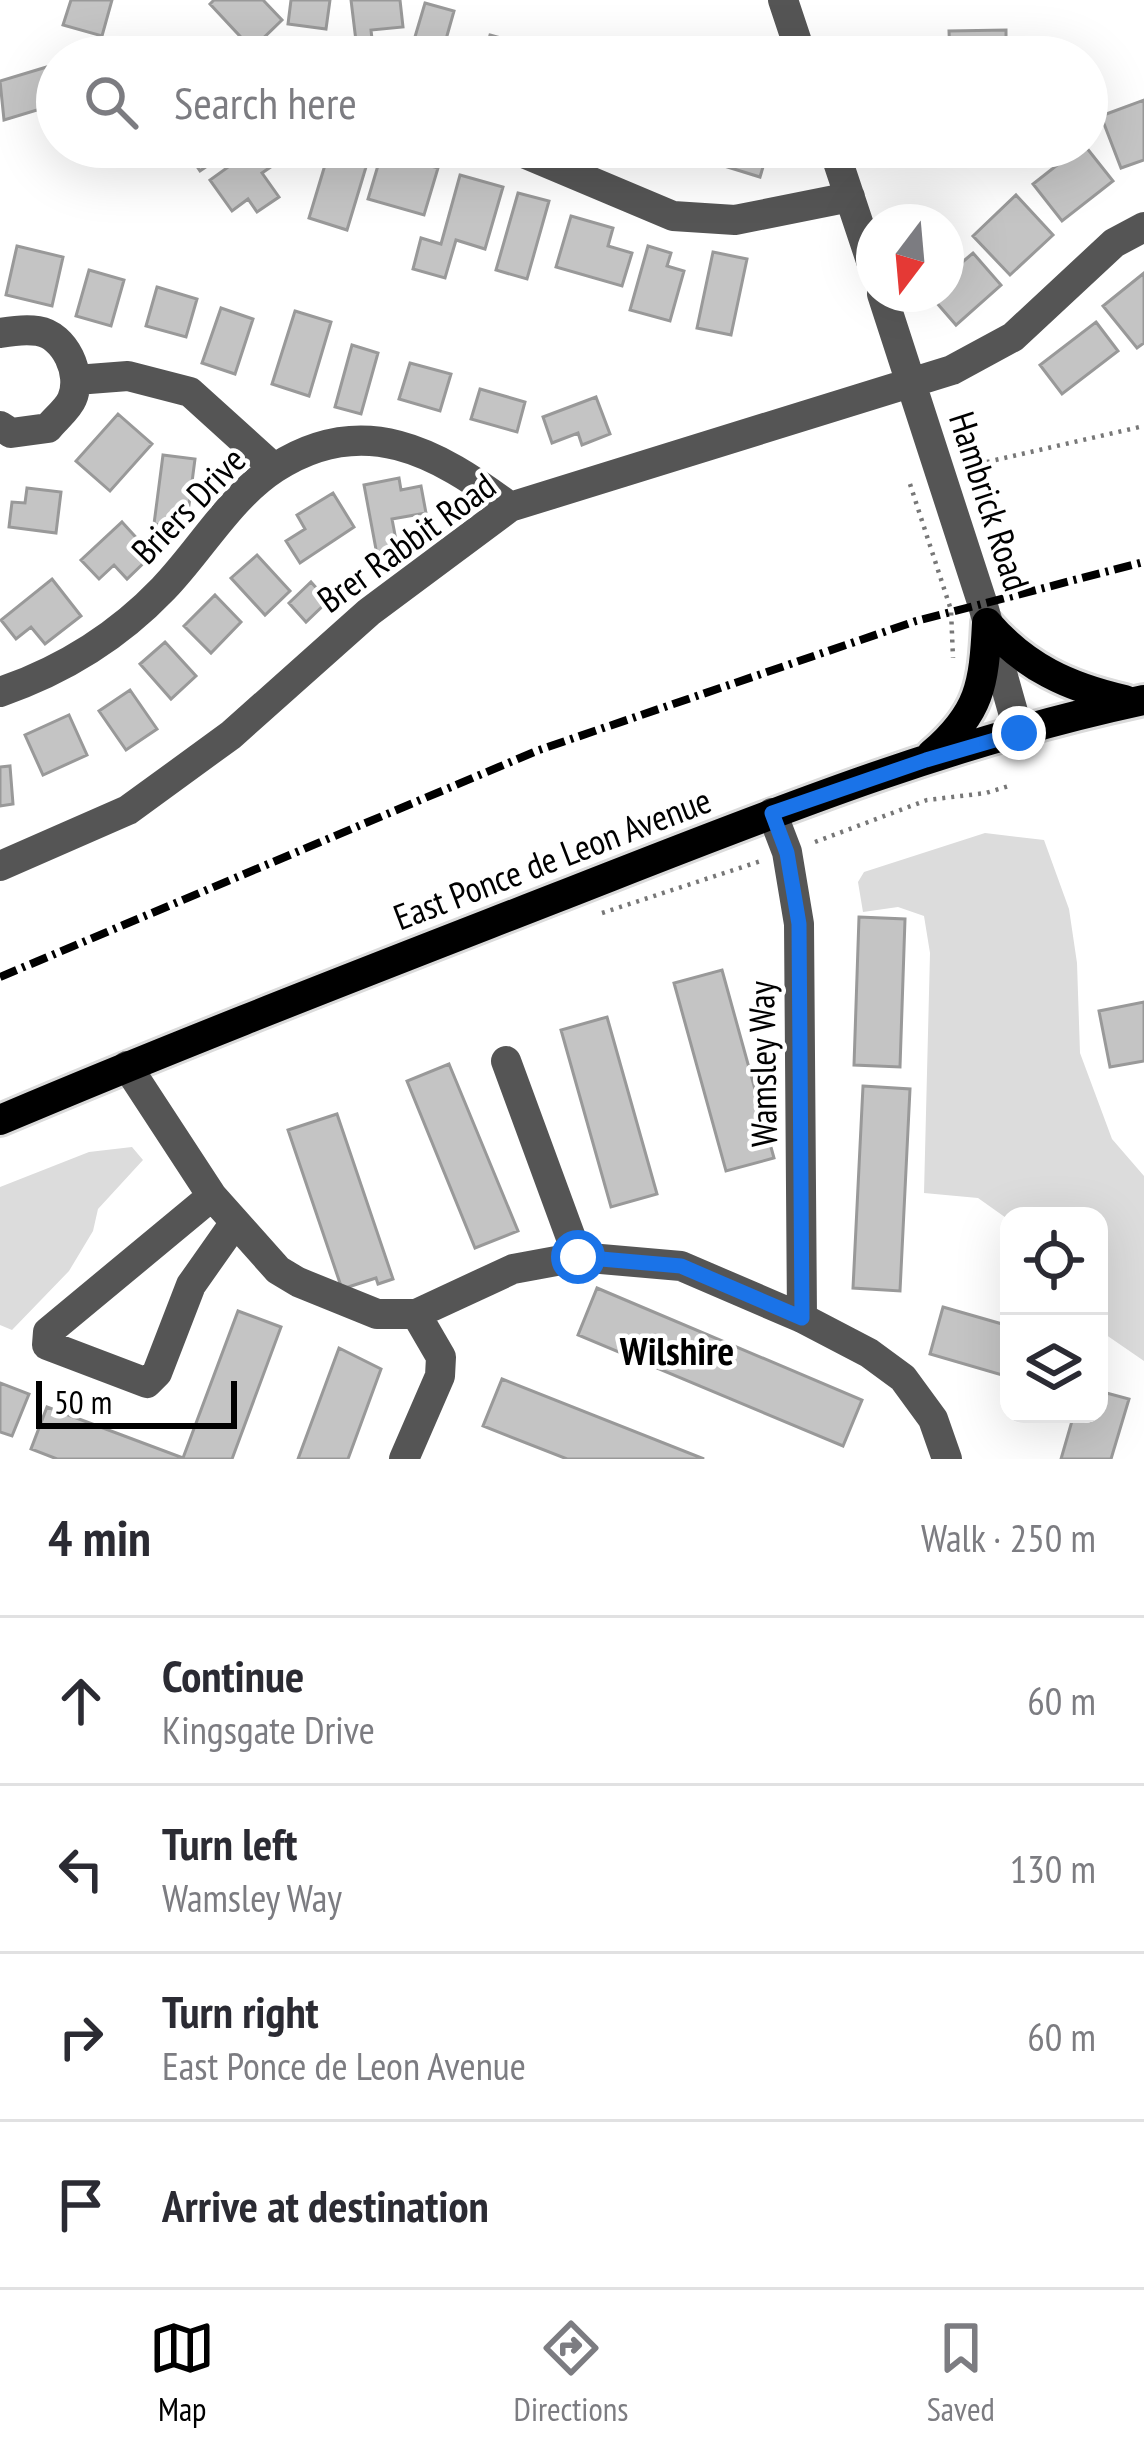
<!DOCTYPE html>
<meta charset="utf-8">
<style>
:root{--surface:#fff;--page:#f2f2f3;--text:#2b2b33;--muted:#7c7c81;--line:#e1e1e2;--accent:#000}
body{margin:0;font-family:"PT Sans Narrow",sans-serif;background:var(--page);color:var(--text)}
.controls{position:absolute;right:36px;bottom:36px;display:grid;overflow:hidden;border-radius:24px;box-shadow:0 12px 48px #0002}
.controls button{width:108px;height:108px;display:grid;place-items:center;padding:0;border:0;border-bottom:3px solid var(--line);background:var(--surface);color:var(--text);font:60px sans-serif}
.compass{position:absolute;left:856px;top:204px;width:108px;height:108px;border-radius:50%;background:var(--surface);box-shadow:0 12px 48px #0002;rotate:196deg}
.scale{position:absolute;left:36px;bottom:30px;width:201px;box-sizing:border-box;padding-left:12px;border:6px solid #000;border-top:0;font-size:33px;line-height:42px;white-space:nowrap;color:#000;-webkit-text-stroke:9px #fff;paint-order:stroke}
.stop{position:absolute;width:36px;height:36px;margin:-27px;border:9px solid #1a73e8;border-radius:50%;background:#fff}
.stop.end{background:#1a73e8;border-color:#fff;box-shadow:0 3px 12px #0008}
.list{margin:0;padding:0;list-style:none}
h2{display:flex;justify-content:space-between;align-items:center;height:156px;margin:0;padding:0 48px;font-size:51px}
h2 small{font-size:39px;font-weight:400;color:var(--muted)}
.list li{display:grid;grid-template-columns:78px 1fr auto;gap:36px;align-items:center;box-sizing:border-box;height:168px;padding:0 48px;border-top:3px solid var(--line)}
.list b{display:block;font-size:45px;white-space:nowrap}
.list p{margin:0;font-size:39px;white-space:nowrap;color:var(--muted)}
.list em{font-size:39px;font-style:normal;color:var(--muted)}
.icon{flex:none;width:66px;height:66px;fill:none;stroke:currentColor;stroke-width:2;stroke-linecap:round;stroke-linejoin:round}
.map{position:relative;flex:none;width:1144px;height:1459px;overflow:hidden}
.search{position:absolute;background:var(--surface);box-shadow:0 12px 48px #0002;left:36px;right:36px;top:36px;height:132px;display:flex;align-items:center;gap:30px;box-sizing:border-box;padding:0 42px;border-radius:66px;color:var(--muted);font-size:45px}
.sheet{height:828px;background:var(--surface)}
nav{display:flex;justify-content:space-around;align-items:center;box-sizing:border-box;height:168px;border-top:3px solid var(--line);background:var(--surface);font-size:33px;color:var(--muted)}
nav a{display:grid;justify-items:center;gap:6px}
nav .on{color:var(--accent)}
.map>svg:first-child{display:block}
.green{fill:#dcdcdc}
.building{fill:#c4c4c4;stroke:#999;stroke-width:3}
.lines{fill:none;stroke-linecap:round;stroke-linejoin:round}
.major-casing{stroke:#dbdbdb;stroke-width:36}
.path{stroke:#777;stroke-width:4.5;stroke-dasharray:3 6;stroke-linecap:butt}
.minor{stroke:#555;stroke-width:30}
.major{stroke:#000;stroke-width:30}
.rail{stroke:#000;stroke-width:8;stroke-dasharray:18 6 3 6;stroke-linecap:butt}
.route{stroke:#1a73e8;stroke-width:15}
.labels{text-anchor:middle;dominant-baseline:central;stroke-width:9;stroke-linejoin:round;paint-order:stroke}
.street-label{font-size:36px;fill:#000;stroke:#fff}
.neighbourhood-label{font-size:39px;font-weight:bold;fill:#000;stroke:#fff}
</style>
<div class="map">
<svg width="1144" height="1459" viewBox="0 0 1144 1459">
<rect width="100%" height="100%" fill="#fff"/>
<!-- green -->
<path class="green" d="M985 833 1044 840 1069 909 1077 963 1080 1053 1112 1139 1144 1176V1361L1099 1330V1216H1009V1220L978 1198 924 1193 930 953 924 916 898 907 863 912 858 882 864 872Z
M132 1147 143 1160 98 1209 93 1231 69 1271 12 1330 0 1325V1187L89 1152Z"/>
<!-- building -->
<path class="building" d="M71 0H112L102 36 63 25Z
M214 0H263L282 20 252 49 210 4Z
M291 0H330L326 29 288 24Z
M351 0H400L403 27 371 30 372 39 356 41Z
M425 3 454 11 441 57H409Z
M1006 30V57H950L949 31Z
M490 35 533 47 530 57H484Z
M50 66 57 104 4 120 0 81Z
M1144 100V160L1121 168 1101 116Z
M184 147H235L200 171Z
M256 147H271L281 160 262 173 279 197 257 212 248 199 232 211 210 180Z
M652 147H689L684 164 650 154Z
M729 147H769L760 177 724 166Z
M1080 147H1086L1113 181 1062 221 1033 184Z
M382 152 438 168 424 215 368 199Z
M328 155 366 167 347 230 309 218Z
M460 175 503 187 485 249 456 240 445 278 413 269 421 238 441 244Z
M518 193 549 201 527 279 496 270Z
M1016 195 1053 235 1010 275 973 236Z
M571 216 613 228 608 246 632 253 622 286 556 267Z
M17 246 63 257 52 306 6 295Z
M648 246 671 253 667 266 684 271 670 321 630 310Z
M713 252 747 259 731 335 697 328Z
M973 253 1001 285 956 325 929 294H946V276Z
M89 270 124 280 111 326 76 316Z
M1144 273V343L1137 348 1103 306Z
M157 287 197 299 186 337 146 326Z
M221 308 253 319 235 374 202 363Z
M295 311 331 322 309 396 272 384Z
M1096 322 1118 351 1062 394 1040 365Z
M352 345 378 353 361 414 335 407Z
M410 363 451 374 440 411 399 399Z
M480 389 525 402 517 432 471 419Z
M596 397 610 434 582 445 578 433 552 443 543 417Z
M118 414 152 444 110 491 76 461Z
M163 455 195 459 186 528 154 524Z
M399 478 401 490 421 486 426 513 392 519 399 556 378 560 364 485Z
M27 488 61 492 56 533 9 527 12 502 25 503Z
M333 493 354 527 300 563 286 541 305 529 297 515Z
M122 522 152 555 127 579 114 565 99 579 81 560Z
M257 555 290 591 265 615 231 578Z
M52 579 81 616 45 644 31 627 16 639 1 620Z
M311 582 328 601 306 622 289 603Z
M215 595 241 622 211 653 184 626Z
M165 642 196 676 171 699 140 664Z
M130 690 157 729 126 750 99 711Z
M69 715 87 755 43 775 25 735Z
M10 766 13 804 0 806V767Z
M859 917 905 919 900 1067 854 1065Z
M722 970 774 1158 726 1171 674 983Z
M1144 1002V1061L1110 1067 1099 1011Z
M607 1017 657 1194 611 1207 561 1030Z
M449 1064 518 1231 475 1248 407 1081Z
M863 1086 910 1089 900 1291 853 1288Z
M337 1114 393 1279 378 1284 376 1278 342 1289 288 1130Z
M597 1288 862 1400 843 1446 578 1335Z
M943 1307 1009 1326V1377L930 1354Z
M238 1311 281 1327 232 1459H57L31 1449 47 1407 183 1458Z
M339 1348 381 1369 348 1459H298Z
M502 1379 704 1459H567L483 1426Z
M0 1383 29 1394 12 1436 0 1432Z
M1099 1391 1129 1399 1111 1459H1061L1074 1414H1099Z"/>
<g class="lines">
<defs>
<path id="major" d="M987 623C1025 667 1068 687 1125 700
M932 754C980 713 984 685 987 623
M0 1120C184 1042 371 970 558 897 750 822 942 743 1144 700"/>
</defs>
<!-- major casing -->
<use href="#major" class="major-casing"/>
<!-- path -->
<path class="path" d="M978 464 1144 426
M910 484 951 610 953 658
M815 842 927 800 986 793 1012 785
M602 913 761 861"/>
<!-- minor -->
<path class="minor" d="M783 0 802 57
M509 147 673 216 735 220 850 197
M833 147 874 270
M882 294 982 602 1019 733
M0 333C11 331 26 329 38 331 65 335 83 374 72 399 68 409 55 419 48 428L11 433 0 426
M76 380 128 376 190 392 274 468
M0 692C61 671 118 636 163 589 200 551 229 498 275 468 363 411 437 452 510 507
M772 813 787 852 799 924 802 1318
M0 866 128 810 231 735 369 612 510 507 952 370 1013 337 1114 243 1144 227
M506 1061 578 1257
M127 1066 212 1196 278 1270 298 1282 377 1314H416L513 1269 578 1257 681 1266 802 1318 869 1353 903 1378 933 1419 947 1459
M212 1196 48 1332 47 1345 147 1383 157 1373 191 1285 234 1224
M404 1459 440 1376 441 1357 416 1314"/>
<!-- major -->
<use href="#major" class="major"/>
<!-- rail -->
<path class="rail" d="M0 977 539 750 916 621 1144 562"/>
</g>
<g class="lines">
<!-- route -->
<path class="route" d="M578 1257 681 1266 802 1318 799 924 787 853 772 813 926 760 1019 733"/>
</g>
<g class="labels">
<!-- street labels -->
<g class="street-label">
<text transform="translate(990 501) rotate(72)">Hambrick Road</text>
<text transform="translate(188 505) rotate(-46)">Briers Drive</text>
<text transform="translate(406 542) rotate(-36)">Brer Rabbit Road</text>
<text transform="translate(552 858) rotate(-21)">East Ponce de Leon Avenue</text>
<text transform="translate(762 1064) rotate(-91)">Wamsley Way</text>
</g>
<!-- neighbourhood labels -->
<g class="neighbourhood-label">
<text x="677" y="1350">Wilshire</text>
</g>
</g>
</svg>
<div class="controls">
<button><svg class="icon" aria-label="locate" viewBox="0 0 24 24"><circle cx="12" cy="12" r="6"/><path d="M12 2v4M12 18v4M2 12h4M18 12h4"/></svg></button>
<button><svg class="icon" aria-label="layers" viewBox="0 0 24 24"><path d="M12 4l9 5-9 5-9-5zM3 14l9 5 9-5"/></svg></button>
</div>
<svg class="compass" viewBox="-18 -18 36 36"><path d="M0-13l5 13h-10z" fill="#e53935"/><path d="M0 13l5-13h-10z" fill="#7c7c81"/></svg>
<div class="scale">50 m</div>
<div class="stop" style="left:578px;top:1257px"></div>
<div class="stop end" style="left:1019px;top:733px"></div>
<div class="search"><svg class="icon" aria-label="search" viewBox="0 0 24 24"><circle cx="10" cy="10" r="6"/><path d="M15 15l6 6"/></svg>Search here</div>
</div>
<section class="sheet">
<h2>4 min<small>Walk · 250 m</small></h2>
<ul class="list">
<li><svg class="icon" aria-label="ahead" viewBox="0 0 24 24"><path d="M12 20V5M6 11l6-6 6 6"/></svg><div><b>Continue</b><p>Kingsgate Drive</p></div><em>60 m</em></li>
<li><svg class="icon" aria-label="left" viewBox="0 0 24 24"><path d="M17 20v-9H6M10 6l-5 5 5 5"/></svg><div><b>Turn left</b><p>Wamsley Way</p></div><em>130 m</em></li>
<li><svg class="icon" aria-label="right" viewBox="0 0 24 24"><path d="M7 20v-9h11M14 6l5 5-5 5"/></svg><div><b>Turn right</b><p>East Ponce de Leon Avenue</p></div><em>60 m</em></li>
<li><svg class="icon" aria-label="arrive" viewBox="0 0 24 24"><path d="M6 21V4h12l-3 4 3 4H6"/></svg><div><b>Arrive at destination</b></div></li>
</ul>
</section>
<nav>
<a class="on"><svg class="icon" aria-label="map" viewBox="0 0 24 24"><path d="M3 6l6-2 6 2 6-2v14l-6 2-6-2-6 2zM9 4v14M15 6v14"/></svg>Map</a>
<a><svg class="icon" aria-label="directions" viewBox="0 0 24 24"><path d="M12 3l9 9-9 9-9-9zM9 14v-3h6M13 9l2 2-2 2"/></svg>Directions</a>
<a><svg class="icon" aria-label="saved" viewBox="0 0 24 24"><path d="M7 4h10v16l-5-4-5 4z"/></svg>Saved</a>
</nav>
